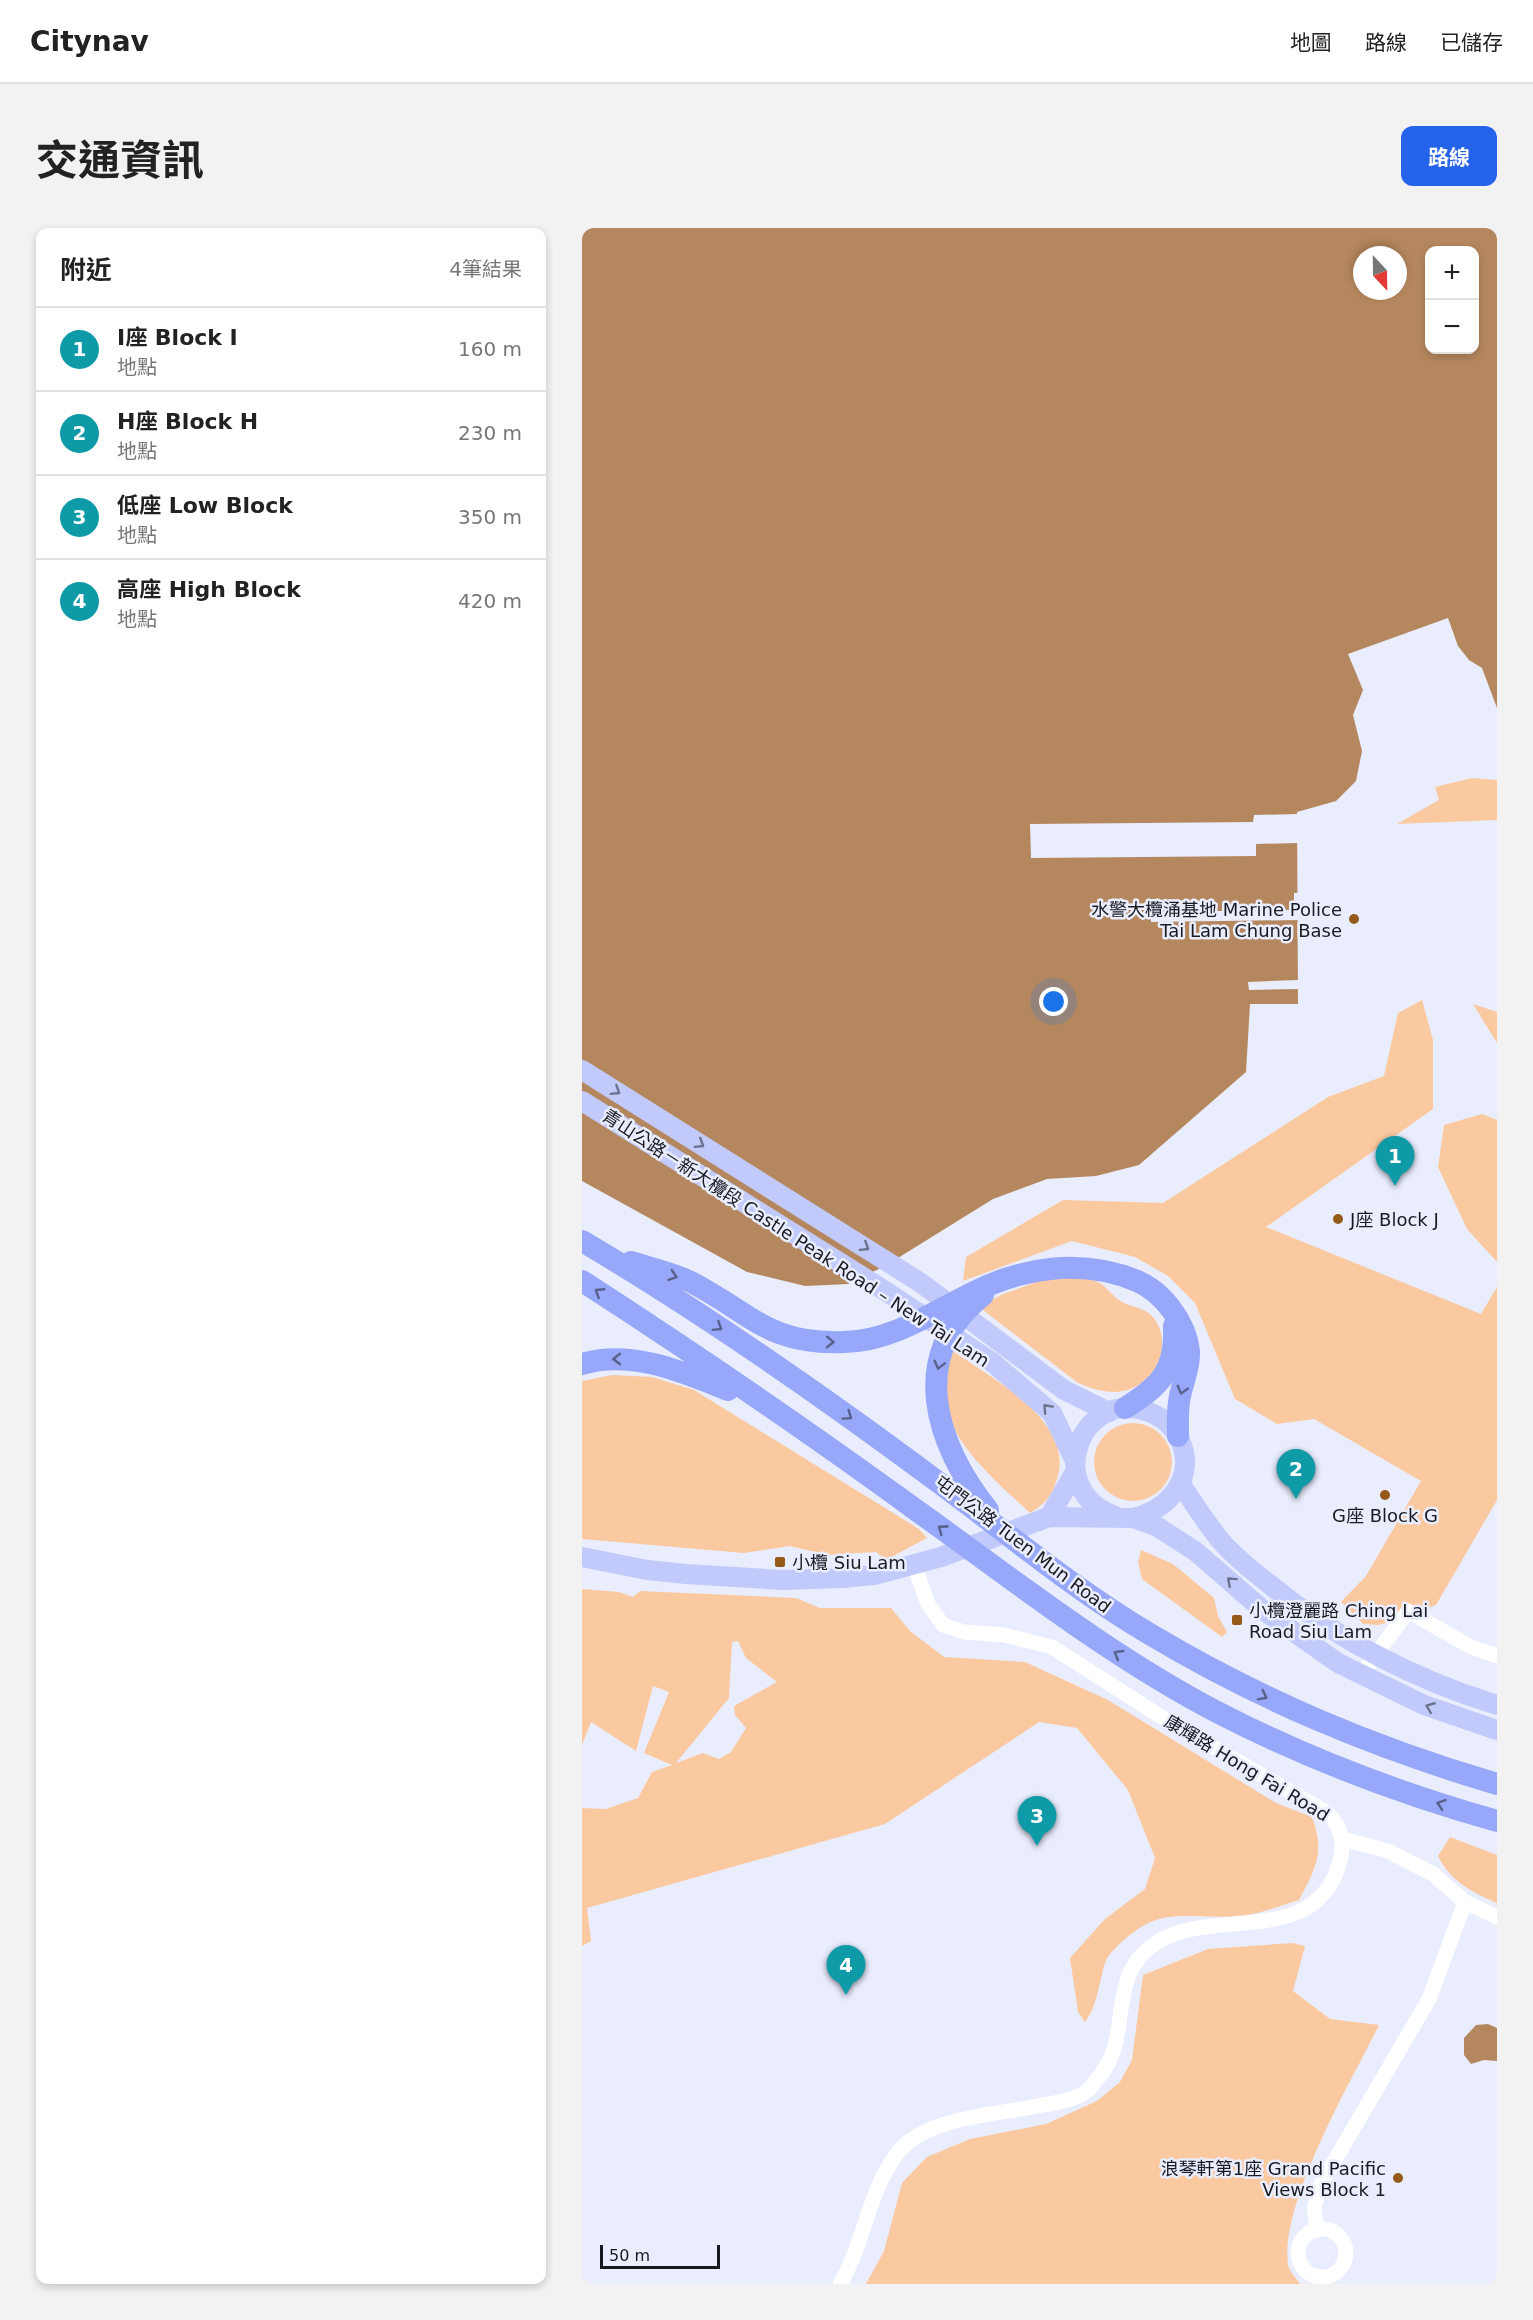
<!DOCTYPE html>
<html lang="zh-TW">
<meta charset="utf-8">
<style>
:root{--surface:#fff;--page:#f2f2f2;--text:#222;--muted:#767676;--line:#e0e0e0;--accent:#2563eb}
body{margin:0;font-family:"DejaVu Sans","Noto Sans TC",sans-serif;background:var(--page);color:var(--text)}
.controls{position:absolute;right:18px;top:18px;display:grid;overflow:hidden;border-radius:12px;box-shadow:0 3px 9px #0003}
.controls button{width:54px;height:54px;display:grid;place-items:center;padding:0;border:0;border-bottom:2px solid var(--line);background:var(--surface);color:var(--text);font:30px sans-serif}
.compass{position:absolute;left:771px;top:18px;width:54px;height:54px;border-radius:50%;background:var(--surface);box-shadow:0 3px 9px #0003;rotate:158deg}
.scale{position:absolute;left:18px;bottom:15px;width:120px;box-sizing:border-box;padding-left:6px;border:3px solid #191a20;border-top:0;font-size:16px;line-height:21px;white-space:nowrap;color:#191a20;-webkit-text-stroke:4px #e9edfe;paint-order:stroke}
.you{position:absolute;left:472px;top:774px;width:21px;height:21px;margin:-15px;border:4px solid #fff;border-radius:50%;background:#1a73e8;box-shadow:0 0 0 9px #1a73e833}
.badge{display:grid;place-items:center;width:39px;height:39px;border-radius:50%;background:var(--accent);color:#fff;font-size:20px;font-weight:700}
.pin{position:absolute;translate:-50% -50px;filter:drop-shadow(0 2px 3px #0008)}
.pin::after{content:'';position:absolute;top:32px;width:21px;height:18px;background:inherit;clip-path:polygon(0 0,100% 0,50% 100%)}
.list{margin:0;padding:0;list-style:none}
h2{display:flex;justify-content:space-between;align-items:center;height:78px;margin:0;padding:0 24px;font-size:26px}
h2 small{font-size:20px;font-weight:400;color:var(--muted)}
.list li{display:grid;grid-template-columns:39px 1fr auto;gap:18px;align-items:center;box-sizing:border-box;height:84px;padding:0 24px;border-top:2px solid var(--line)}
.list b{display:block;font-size:22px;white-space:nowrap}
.list p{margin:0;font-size:20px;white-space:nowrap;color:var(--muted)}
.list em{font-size:20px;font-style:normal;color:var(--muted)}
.map{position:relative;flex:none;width:915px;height:2056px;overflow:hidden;border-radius:12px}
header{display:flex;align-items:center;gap:36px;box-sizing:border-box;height:84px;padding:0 30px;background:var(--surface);border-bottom:2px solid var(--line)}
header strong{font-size:28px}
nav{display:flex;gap:33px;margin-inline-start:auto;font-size:21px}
.intro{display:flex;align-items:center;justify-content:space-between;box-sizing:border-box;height:144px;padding:0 36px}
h1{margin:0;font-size:42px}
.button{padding:15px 27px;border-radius:12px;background:var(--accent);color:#fff;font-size:21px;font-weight:700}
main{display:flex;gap:36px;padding:0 36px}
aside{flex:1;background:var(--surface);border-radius:12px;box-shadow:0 3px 9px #0003}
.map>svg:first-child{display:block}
.green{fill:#fbc99f;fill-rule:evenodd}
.water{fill:#b5875e;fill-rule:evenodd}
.pier{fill:#e9edfe}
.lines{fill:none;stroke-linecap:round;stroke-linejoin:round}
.minor{stroke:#fff;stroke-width:15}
.major{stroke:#c1cafb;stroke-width:20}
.highway{stroke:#97a7f9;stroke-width:22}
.oneway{stroke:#6d728e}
.oneway2{stroke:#58608c}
.poi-dot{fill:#95591a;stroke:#e9edfe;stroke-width:2}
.labels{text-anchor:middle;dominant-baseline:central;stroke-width:5;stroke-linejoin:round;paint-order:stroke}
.poi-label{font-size:18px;fill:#191a20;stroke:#e9edfe;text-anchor:start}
.street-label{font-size:18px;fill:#191a20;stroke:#e9edfe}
</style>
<header>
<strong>Citynav</strong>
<nav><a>地圖</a><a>路線</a><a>已儲存</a></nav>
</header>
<div class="intro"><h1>交通資訊</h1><a class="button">路線</a></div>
<main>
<aside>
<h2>附近<small>4筆結果</small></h2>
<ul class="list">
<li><span class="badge" style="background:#0f9aa8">1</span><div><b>I座 Block I</b><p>地點</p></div><em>160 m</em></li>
<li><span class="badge" style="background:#0f9aa8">2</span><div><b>H座 Block H</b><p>地點</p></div><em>230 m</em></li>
<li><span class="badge" style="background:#0f9aa8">3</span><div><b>低座 Low Block</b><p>地點</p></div><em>350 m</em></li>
<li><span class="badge" style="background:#0f9aa8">4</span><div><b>高座 High Block</b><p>地點</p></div><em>420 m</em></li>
</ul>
</aside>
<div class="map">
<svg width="915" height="2056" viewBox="0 0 915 2056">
<rect width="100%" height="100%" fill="#e9edfe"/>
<!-- green -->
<path class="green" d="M890 550 915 552V592L815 596 857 572 853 559Z
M840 772 851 812V881L684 999 899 1086 915 1059V1272L854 1377 797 1397 781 1396 759 1374 784 1348 839 1253 732 1191 695 1196 653 1171 613 1075 586 1048 553 1029 490 1013 381 1053 384 1029 481 972 581 975 746 869 802 848 816 785Z
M891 776 915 784V815Z
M900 886 915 892V1034L885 1001 856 939 862 897Z
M465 1050C481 1050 501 1048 516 1054 524 1058 530 1067 537 1072 546 1079 562 1079 570 1088 593 1114 574 1157 541 1163 525 1166 511 1161 496 1155L397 1079 419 1067Z
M371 1123C409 1150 494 1194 475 1251 470 1268 463 1276 448 1285 415 1254 363 1212 362 1164 362 1151 368 1136 371 1123Z
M30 1147 70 1149 112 1162 337 1301 345 1310 304 1332 294 1324 245 1327 208 1318 162 1325 0 1311V1153Z
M512 1234a39 39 0 1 1 78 0a39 39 0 1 1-78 0Z
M559 1322 591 1336 632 1370 636 1388 645 1404 640 1409 560 1351 556 1334Z
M0 1361 37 1364 51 1369 58 1363 214 1370 238 1380H309L328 1403 362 1429 443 1434 526 1472 694 1575 730 1589C743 1624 734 1640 717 1672 700 1677 681 1685 664 1687 602 1695 579 1670 528 1726 518 1736 519 1774 503 1794L496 1784 488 1730 523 1691 563 1661 573 1630 546 1562 495 1500 457 1494 303 1596 5 1680 9 1713 0 1718V1580L24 1581 56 1570 70 1544 90 1537 62 1525 87 1464 71 1458 54 1523 9 1494 0 1517ZM156 1413 164 1430 195 1454 152 1478 153 1487 164 1500 149 1524 137 1531 121 1525 94 1535 147 1470 150 1414Z
M868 1609 915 1627V1675C891 1665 867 1652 856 1628Z
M710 1715 723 1718 711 1763 748 1791 797 1797C768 1856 698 1974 706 2037 707 2043 714 2050 718 2056H284L302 2023 320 1955 345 1929 388 1911 464 1896 515 1873 538 1854 550 1832 561 1747 626 1721Z"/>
<!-- water -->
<path class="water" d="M0 0H915V480L900 440 887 432 876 418 866 390 766 426 781 462 771 487 780 523 774 553 754 573 715 584 716 776H668L664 844 557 937 514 948 465 951 411 971 303 1038 266 1056 223 1058 165 1044 0 953ZM848 22H892V122H848ZM780 27H816V63H780Z
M906 1796 915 1800V1833L902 1832 889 1836 882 1827V1810L894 1797Z"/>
<!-- pier -->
<path class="pier" d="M715 586 716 615 674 616V628L449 630 448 596 671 594 672 587Z
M712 665H717V692L569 694V684L712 682Z
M716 752V761L667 762 666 754Z"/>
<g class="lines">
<!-- minor -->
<path class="minor" d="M779 1447 826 1383 889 1419 915 1428
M760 1611 806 1623 851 1646 883 1674 915 1689
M716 2025a24 24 0 1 1 48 0a24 24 0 1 1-48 0Z
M735 2002 732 1979 739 1956 847 1771 883 1674
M258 2056C282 2016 286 1965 314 1927 341 1889 413 1887 456 1878 472 1875 490 1873 504 1864 509 1860 512 1854 516 1850 554 1807 520 1745 579 1712 635 1680 735 1720 758 1633 763 1613 759 1597 744 1584L589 1495 470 1419 422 1407 382 1404 361 1397 346 1376 332 1337"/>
<!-- major -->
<path class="major" d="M0 842 339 1055 482 1162 527 1184
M0 873 305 1064 410 1134 470 1185 492 1231
M599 1256C611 1275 624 1294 638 1312 652 1328 669 1342 686 1355 754 1411 831 1451 915 1477
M533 1288C461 1263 497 1161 564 1183 579 1188 591 1198 598 1212 615 1250 586 1282 551 1290
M467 1289 493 1244
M0 1329 65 1342 104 1346 201 1352 261 1350 292 1347 359 1329 467 1289 551 1290 574 1298 613 1323 681 1382 756 1435 842 1477 915 1502"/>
<!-- highway -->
<path class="highway" d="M0 1013C122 1085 239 1167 352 1251 423 1303 490 1360 566 1405 678 1472 790 1519 915 1556
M49 1034C68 1040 91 1045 109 1054 169 1085 186 1117 262 1114 309 1113 348 1086 388 1066 440 1039 500 1030 555 1053 581 1064 604 1095 607 1123 608 1139 601 1153 598 1168 595 1181 596 1195 596 1208
M0 1053C116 1128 230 1206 341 1287 437 1356 530 1429 635 1484 724 1530 819 1566 915 1593
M401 1067C324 1127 354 1218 406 1282
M0 1136C49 1121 101 1144 146 1162
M543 1180C578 1158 594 1143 592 1098"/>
</g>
<!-- one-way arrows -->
<defs><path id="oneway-chevron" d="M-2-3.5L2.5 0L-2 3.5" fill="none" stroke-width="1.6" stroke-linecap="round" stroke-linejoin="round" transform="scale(1.5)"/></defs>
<g class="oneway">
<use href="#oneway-chevron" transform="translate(34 863) rotate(32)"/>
<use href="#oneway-chevron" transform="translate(118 916) rotate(32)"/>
<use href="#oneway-chevron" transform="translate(283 1019) rotate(32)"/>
<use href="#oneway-chevron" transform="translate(465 1180) rotate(-133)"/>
<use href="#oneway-chevron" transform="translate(649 1353) rotate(-138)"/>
<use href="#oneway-chevron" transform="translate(848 1479) rotate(-158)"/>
</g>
<g class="oneway2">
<use href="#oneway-chevron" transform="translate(91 1048) rotate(19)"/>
<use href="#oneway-chevron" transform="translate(17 1064) rotate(-147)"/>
<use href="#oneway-chevron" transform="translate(136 1099) rotate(32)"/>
<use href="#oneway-chevron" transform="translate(248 1114) rotate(1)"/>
<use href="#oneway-chevron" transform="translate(35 1131) rotate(180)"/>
<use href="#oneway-chevron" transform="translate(357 1137) rotate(104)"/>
<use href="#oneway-chevron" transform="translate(600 1162) rotate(105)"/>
<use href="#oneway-chevron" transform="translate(266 1188) rotate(35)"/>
<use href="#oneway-chevron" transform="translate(360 1301) rotate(-144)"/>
<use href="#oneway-chevron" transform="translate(536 1426) rotate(-149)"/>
<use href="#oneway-chevron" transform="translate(681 1468) rotate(27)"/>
<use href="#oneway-chevron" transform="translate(859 1576) rotate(-161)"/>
</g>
<!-- markers -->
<g class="poi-dot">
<circle cx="772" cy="691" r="6"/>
<circle cx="756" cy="991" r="6"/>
<circle cx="803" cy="1267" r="6"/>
<rect x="192" y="1328" width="12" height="12" rx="3"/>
<rect x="649" y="1386" width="12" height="12" rx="3"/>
<circle cx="816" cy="1950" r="6"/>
</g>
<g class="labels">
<!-- poi labels -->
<g class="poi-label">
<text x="760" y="681" text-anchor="end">水警大欖涌基地 Marine Police<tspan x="760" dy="21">Tai Lam Chung Base</tspan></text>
<text x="768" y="991">J座 Block J</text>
<text x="803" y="1287" text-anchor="middle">G座 Block G</text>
<text x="210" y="1334">小欖 Siu Lam</text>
<text x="667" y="1382">小欖澄麗路 Ching Lai<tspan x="667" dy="21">Road Siu Lam</tspan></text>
<text x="804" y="1940" text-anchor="end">浪琴軒第1座 Grand Pacific<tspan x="804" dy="21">Views Block 1</tspan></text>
</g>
<!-- street labels -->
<g class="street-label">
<text transform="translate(214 1010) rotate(33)">青山公路－新大欖段 Castle Peak Road – New Tai Lam</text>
<text transform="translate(441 1316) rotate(37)">屯門公路 Tuen Mun Road</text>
<text transform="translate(665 1540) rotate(31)">康輝路 Hong Fai Road</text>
</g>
</g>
</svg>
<div class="controls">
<button>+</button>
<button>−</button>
</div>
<svg class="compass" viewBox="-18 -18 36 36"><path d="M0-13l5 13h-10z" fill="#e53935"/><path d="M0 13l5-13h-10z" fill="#767676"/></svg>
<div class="scale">50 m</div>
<div class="you"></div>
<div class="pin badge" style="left:813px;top:958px;background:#0f9aa8">1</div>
<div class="pin badge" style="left:714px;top:1271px;background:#0f9aa8">2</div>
<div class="pin badge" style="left:455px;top:1618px;background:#0f9aa8">3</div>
<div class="pin badge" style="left:264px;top:1767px;background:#0f9aa8">4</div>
</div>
</main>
